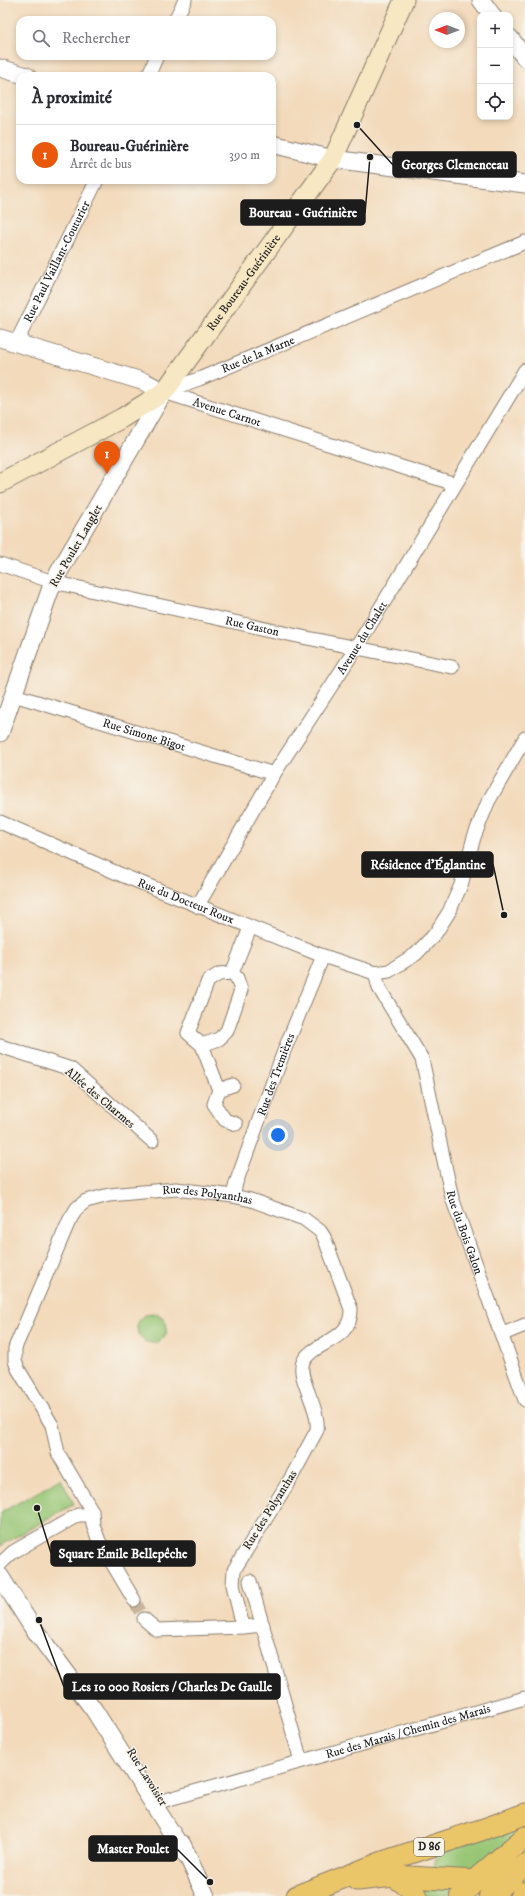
<!DOCTYPE html>
<html lang="fr">
<meta charset="utf-8">
<style>
:root{--surface:#fff;--page:#f7f7f7;--text:#2b2b33;--muted:#7c7c81;--line:#e1e1e2;--accent:#ea580c}
body{margin:0;font-family:"IM FELL DW Pica",serif;background:var(--page);color:var(--text)}
.controls{position:absolute;right:12px;top:12px;display:grid;overflow:hidden;border-radius:8px;box-shadow:0 2px 6px #0003}
.controls button{width:36px;height:36px;display:grid;place-items:center;padding:0;border:0;border-bottom:1px solid var(--line);background:var(--surface);color:var(--text);font:20px sans-serif}
.compass{position:absolute;left:429px;top:12px;width:36px;height:36px;border-radius:50%;background:var(--surface);box-shadow:0 2px 6px #0003;rotate:270deg}
.you{position:absolute;left:278px;top:1135px;width:14px;height:14px;margin:-10px;border:3px solid #fff;border-radius:50%;background:#1a73e8;box-shadow:0 0 0 6px #1a73e833}
.badge{display:grid;place-items:center;width:26px;height:26px;border-radius:50%;background:var(--accent);color:#fff;font-size:13px;font-weight:700}
.pin{position:absolute;translate:-50% -33px;filter:drop-shadow(0 1px 2px #0008)}
.pin::after{content:'';position:absolute;top:21px;width:14px;height:12px;background:inherit;clip-path:polygon(0 0,100% 0,50% 100%)}
.list{margin:0;padding:0;list-style:none}
h2{display:flex;justify-content:space-between;align-items:center;height:52px;margin:0;padding:0 16px;font-size:17px}
h2 small{font-size:13px;font-weight:400;color:var(--muted)}
.list li{display:grid;grid-template-columns:26px 1fr auto;gap:12px;align-items:center;box-sizing:border-box;height:60px;padding:0 16px;border-top:1px solid var(--line)}
.list b{display:block;font-size:15px;white-space:nowrap}
.list p{margin:0;font-size:13px;white-space:nowrap;color:var(--muted)}
.list em{font-size:13px;font-style:normal;color:var(--muted)}
.icon{flex:none;width:22px;height:22px;fill:none;stroke:currentColor;stroke-width:2;stroke-linecap:round;stroke-linejoin:round}
.map{position:relative;flex:none;width:525px;height:1896px;overflow:hidden}
.search{position:absolute;background:var(--surface);box-shadow:0 2px 6px #0003;left:16px;top:16px;width:260px;height:44px;display:flex;align-items:center;gap:10px;box-sizing:border-box;padding:0 14px;border-radius:12px;color:var(--muted);font-size:15px}
.panel{position:absolute;background:var(--surface);box-shadow:0 2px 6px #0003;left:16px;top:72px;width:260px;height:112px;border-radius:12px}
.map>svg:first-child{display:block}
.green{fill:#97c675;stroke:#5a7148}
.lines{fill:none;stroke-linecap:round;stroke-linejoin:round}
.minor-tunnel{stroke:#c8b49b;stroke-width:13;stroke-dasharray:13 6;stroke-linecap:butt}
.minor-casing{stroke:#887b6c;stroke-width:15}
.tertiary-casing{stroke:#887b6c;stroke-width:19}
.secondary-casing{stroke:#887b6c;stroke-width:21}
.primary-casing{stroke:#887b6c;stroke-width:23}
.motorway-casing{stroke:#887b6c;stroke-width:24}
.minor{stroke:#fff;stroke-width:13}
.tertiary{stroke:#fff;stroke-width:17}
.secondary{stroke:#f7e8c3;stroke-width:19}
.primary{stroke:#ebc669;stroke-width:21}
.motorway{stroke:#ebc669;stroke-width:22}
.labels{text-anchor:middle;dominant-baseline:central;stroke-width:3;stroke-linejoin:round;paint-order:stroke}
.shield{fill:#f7f3e8;stroke:#5e5c59;stroke-width:1}
.shield-label{font-size:11px;font-weight:bold;fill:#1c1c1c}
.street-label{font-size:12px;fill:#1c1c1c;stroke:#f7f3e8}
.leader{fill:none;stroke:#1c1c1c;stroke-width:1.5}
.callout-dot{fill:#1c1c1c;stroke:#f7f3e8;stroke-width:1.5}
.callout{fill:#1c1c1c;stroke:#1c1c1c;stroke-width:1.5}
.callout-label{font-size:13px;text-anchor:middle;font-weight:bold;fill:#fff}
</style>
<div class="map">
<svg width="525" height="1896" viewBox="0 0 525 1896">
<rect width="100%" height="100%" fill="#f7f3e8"/>
<filter id="ink" filterUnits="userSpaceOnUse"><feTurbulence type="fractalNoise" baseFrequency=".025" numOctaves="2"/><feDisplacementMap in="SourceGraphic" scale="8" xChannelSelector="R" yChannelSelector="G"/><feConvolveMatrix kernelMatrix="1 2 1 2 8 2 1 2 1" color-interpolation-filters="sRGB"/></filter>
<filter id="wash" filterUnits="userSpaceOnUse"><feTurbulence type="fractalNoise" baseFrequency=".012" numOctaves="4" result="noise"/><feDisplacementMap in="SourceGraphic" scale="16" xChannelSelector="R" yChannelSelector="G"/><feGaussianBlur stdDeviation="0.9" result="paint"/><feColorMatrix in="noise" values="0 0 0 0 0 0 0 0 0 0 0 0 0 0 0 0 0 1.4 0 .05"/><feComposite in="paint" operator="in"/></filter>
<g filter="url(#wash)">
<rect width="100%" height="100%" fill="#f3dabb"/>
<!-- green -->
<path class="green" d="M137 1328a15 15 0 1 1 30 0a15 15 0 1 1-30 0Z
M61 1479 74 1504 0 1546V1513Z
M525 1819V1827L470 1873 437 1870 434 1864V1861L440 1854Z
M415 1884 456 1885 448 1896H423Z"/>
</g>
<g filter="url(#ink)">
<g class="lines">
<!-- minor-tunnel -->
<path class="minor-tunnel" d="M134 1600 144 1619"/>
<defs>
<g id="minor">
<path d="M175 20 185 0"/>
<path d="M148 76 157 56"/>
<path id="s1" d="M16 343 97 180"/>
<path id="s2" d="M165 391 199 379 525 242"/>
<path id="s3" d="M164 392 455 484"/>
<path id="s4" d="M0 564 53 582 302 637 452 667"/>
<path id="s5" d="M14 695 274 774"/>
<path id="s6" d="M0 822 124 876 323 956 375 973 389 971 416 954 435 934 449 912 461 885 474 837 488 802 525 738"/>
<path id="s7" d="M199 907 201 900 274 774 356 648 525 370"/>
<path d="M232 973 250 928"/>
<path id="s8" d="M375 973 379 988 422 1059 452 1198 525 1400"/>
<path d="M202 1045 219 1039 227 1031 241 990 237 978 232 973 219 974 208 981 188 1033 202 1045 219 1090 214 1104 225 1120 236 1124"/>
<path d="M0 1046 71 1069 152 1141"/>
<path d="M219 1090 233 1085"/>
<path id="s9" d="M233 1196 236 1183 284 1051 323 956"/>
<path d="M503 1334 525 1325"/>
<path d="M0 1564 13 1552 78 1515H87"/>
<path d="M250 1581 301 1761"/>
<path id="s10" d="M134 1600 99 1541 93 1525 92 1511 58 1453 52 1425 18 1369 15 1361V1348L69 1221 77 1208 86 1201 109 1195 176 1189 233 1196 251 1200 304 1219 320 1231 324 1237 351 1309C352 1342 313 1341 303 1362 296 1377 320 1407 317 1430L291 1478 234 1570 233 1585 243 1627 263 1625"/>
<path d="M144 1619 157 1630 243 1627"/>
<path id="s11" d="M155 1803 525 1698"/>
</g>
<path id="tertiary" d="M481 0 492 15
M510 38 525 58
M0 68 27 76
M272 144 333 159 525 184
M0 338 145 382 164 392 53 582 0 733
M0 1576 31 1625 94 1710 185 1854
M182 1844 206 1896"/>
<g id="secondary">
<path id="s12" d="M0 483 122 418 164 392 333 159 404 0"/>
</g>
<path id="primary" d="M394 1876 410 1888 416 1896
M357 1880 394 1876 474 1881 516 1872 525 1865
M475 1880 525 1837
M297 1896 383 1862 484 1829 525 1814"/>
<path id="motorway" d="M461 1896 474 1881
M490 1896 516 1872
M522 1896 525 1893"/>
</defs>
<!-- minor casing -->
<use href="#minor" class="minor-casing"/>
<!-- tertiary casing -->
<use href="#tertiary" class="tertiary-casing"/>
<!-- secondary casing -->
<use href="#secondary" class="secondary-casing"/>
<!-- primary casing -->
<use href="#primary" class="primary-casing"/>
<!-- motorway casing -->
<use href="#motorway" class="motorway-casing"/>
<!-- minor -->
<use href="#minor" class="minor"/>
<!-- tertiary -->
<use href="#tertiary" class="tertiary"/>
<!-- secondary -->
<use href="#secondary" class="secondary"/>
<!-- primary -->
<use href="#primary" class="primary"/>
<!-- motorway -->
<use href="#motorway" class="motorway"/>
</g>
</g>
<g class="labels">
<!-- shield labels -->
<rect class="shield" x="414" y="1838" width="30" height="18" rx="3"/>
<g class="shield-label">
<text x="429" y="1847">D 86</text>
</g>
<!-- street labels -->
<g class="street-label">
<text stroke="none"><textPath href="#s1" startOffset="91">Rue Paul Vaillant-Couturier</textPath></text>
<text stroke="none"><textPath href="#s12" startOffset="323">Rue Boureau-Guérinière</textPath></text>
<text stroke="none"><textPath href="#s2" startOffset="100">Rue de la Marne</textPath></text>
<text stroke="none"><textPath href="#s3" startOffset="66">Avenue Carnot</textPath></text>
<text transform="translate(76 546) rotate(-60)">Rue Poulet Langlet</text>
<text stroke="none"><textPath href="#s4" startOffset="260">Rue Gaston</textPath></text>
<text stroke="none"><textPath href="#s7" startOffset="315">Avenue du Chalet</textPath></text>
<text stroke="none"><textPath href="#s5" startOffset="136">Rue Simone Bigot</textPath></text>
<text stroke="none"><textPath href="#s6" startOffset="202">Rue du Docteur Roux</textPath></text>
<text stroke="none"><textPath href="#s9" startOffset="129">Rue des Tremières</textPath></text>
<text transform="translate(100 1098) rotate(40)">Allée des Charmes</text>
<text stroke="none"><textPath href="#s10" startOffset="570">Rue des Polyanthas</textPath></text>
<text stroke="none"><textPath href="#s8" startOffset="277">Rue du Bois Galon</textPath></text>
<text transform="translate(270 1510) rotate(-58)">Rue des Polyanthas</text>
<text stroke="none"><textPath href="#s11" startOffset="263">Rue des Marais / Chemin des Marais</textPath></text>
<text transform="translate(147 1777) rotate(58)">Rue Lavoisier</text>
</g>
</g>
<!-- callouts -->
<path class="leader" d="M357 125L393 165M370 157L365 213M504 915L493 864M37 1508L51 1553M39 1620L64 1687M210 1882L177 1849"/>
<g class="callout-dot">
<circle cx="357" cy="125" r="4"/>
<circle cx="370" cy="157" r="4"/>
<circle cx="504" cy="915" r="4"/>
<circle cx="37" cy="1508" r="4"/>
<circle cx="39" cy="1620" r="4"/>
<circle cx="210" cy="1882" r="4"/>
</g>
<g class="callout">
<rect x="393" y="152" width="123" height="25" rx="4"/>
<rect x="241" y="200" width="124" height="25" rx="4"/>
<rect x="362" y="852" width="131" height="25" rx="4"/>
<rect x="51" y="1541" width="144" height="25" rx="4"/>
<rect x="64" y="1674" width="216" height="25" rx="4"/>
<rect x="89" y="1836" width="88" height="25" rx="4"/>
</g>
<g class="callout-label">
<text x="455" y="169">Georges Clemenceau</text>
<text x="303" y="217">Boureau - Guérinière</text>
<text x="428" y="869">Résidence d'Églantine</text>
<text x="123" y="1558">Square Émile Bellepêche</text>
<text x="172" y="1691">Les 10 000 Rosiers / Charles De Gaulle</text>
<text x="133" y="1853">Master Poulet</text>
</g>
</svg>
<div class="controls">
<button>+</button>
<button>−</button>
<button><svg class="icon" aria-label="locate" viewBox="0 0 24 24"><circle cx="12" cy="12" r="6"/><path d="M12 2v4M12 18v4M2 12h4M18 12h4"/></svg></button>
</div>
<svg class="compass" viewBox="-18 -18 36 36"><path d="M0-13l5 13h-10z" fill="#e53935"/><path d="M0 13l5-13h-10z" fill="#7c7c81"/></svg>
<div class="you"></div>
<div class="pin badge" style="left:107px;top:474px">1</div>
<div class="search"><svg class="icon" aria-label="search" viewBox="0 0 24 24"><circle cx="10" cy="10" r="6"/><path d="M15 15l6 6"/></svg>Rechercher</div>
<section class="panel">
<h2>À proximité<small></small></h2>
<ul class="list">
<li><span class="badge">1</span><div><b>Boureau-Guérinière</b><p>Arrêt de bus</p></div><em>390 m</em></li>
</ul>
</section>
</div>
